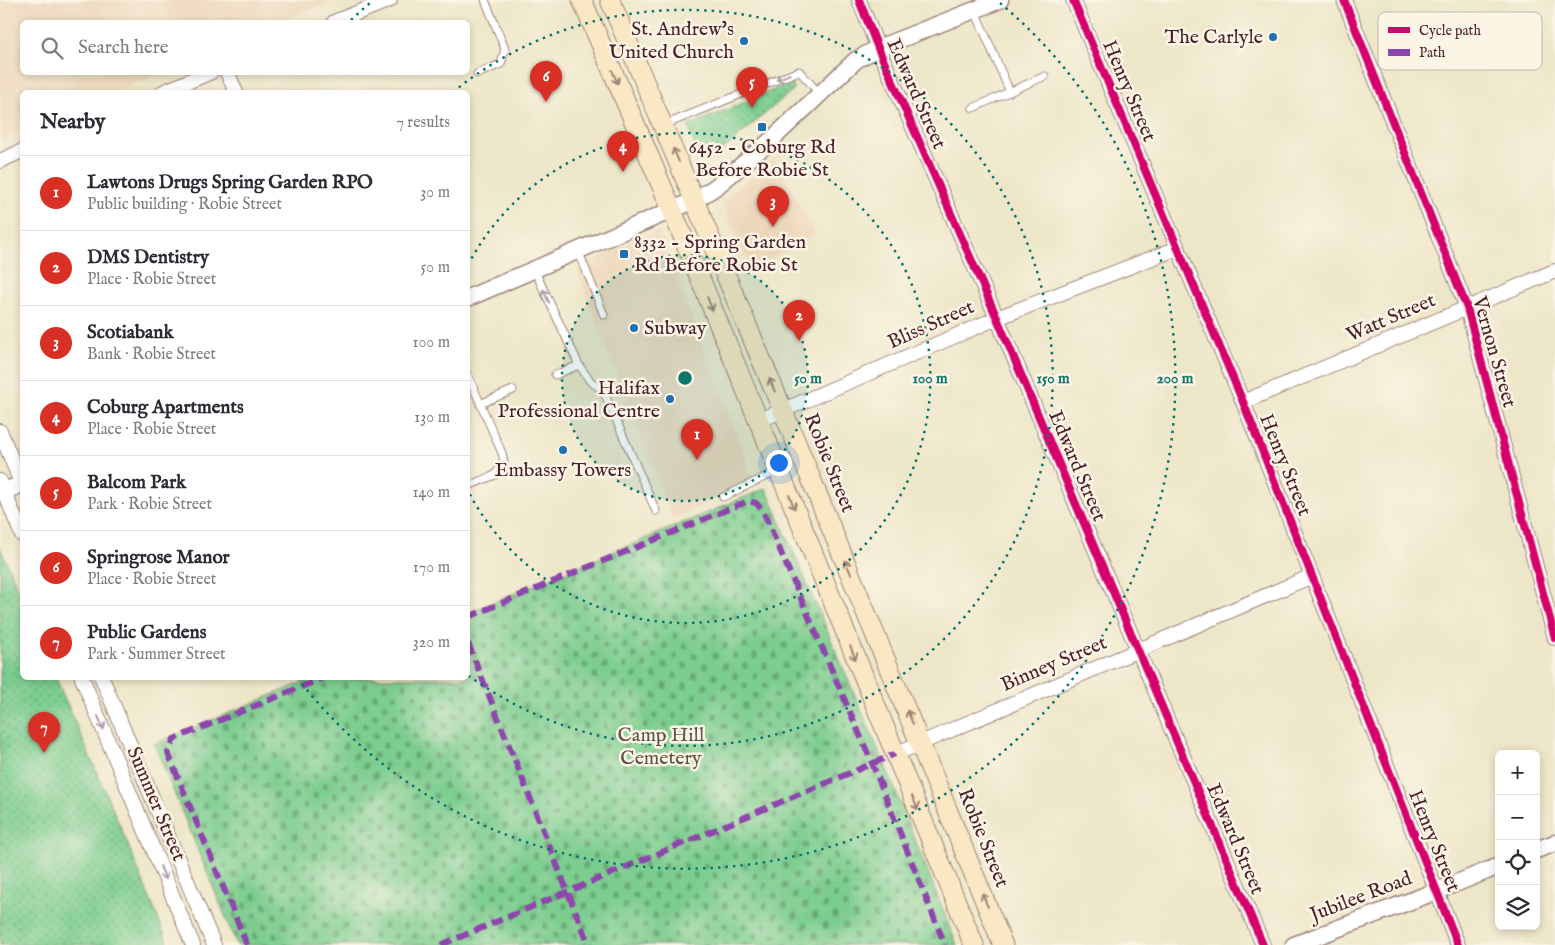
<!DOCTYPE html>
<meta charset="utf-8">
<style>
:root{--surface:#fff;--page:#f2f2f3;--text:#2b2b33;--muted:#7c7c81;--line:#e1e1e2;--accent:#d93025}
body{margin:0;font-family:"IM FELL English",serif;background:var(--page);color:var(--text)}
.controls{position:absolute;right:15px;bottom:15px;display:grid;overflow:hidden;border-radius:8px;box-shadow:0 2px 8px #0003}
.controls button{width:45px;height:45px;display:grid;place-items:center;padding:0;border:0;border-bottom:1px solid var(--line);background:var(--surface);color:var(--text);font:25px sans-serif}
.you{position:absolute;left:778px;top:462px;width:18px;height:18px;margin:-12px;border:4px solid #fff;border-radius:50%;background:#1a73e8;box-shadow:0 0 0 8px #1a73e833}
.badge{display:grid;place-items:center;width:32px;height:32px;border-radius:50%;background:var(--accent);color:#fff;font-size:16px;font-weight:700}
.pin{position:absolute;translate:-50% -41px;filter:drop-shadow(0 1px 2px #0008)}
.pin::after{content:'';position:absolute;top:26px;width:18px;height:15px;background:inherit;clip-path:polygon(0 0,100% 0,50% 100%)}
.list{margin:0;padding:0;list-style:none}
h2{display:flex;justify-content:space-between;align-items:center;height:65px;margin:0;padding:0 20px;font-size:21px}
h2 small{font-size:16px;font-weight:400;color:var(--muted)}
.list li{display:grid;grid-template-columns:32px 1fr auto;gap:15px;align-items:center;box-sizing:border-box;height:75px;padding:0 20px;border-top:1px solid var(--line)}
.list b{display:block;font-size:19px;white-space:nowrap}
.list p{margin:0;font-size:16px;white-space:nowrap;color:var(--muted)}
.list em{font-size:16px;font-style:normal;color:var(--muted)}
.icon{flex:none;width:28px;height:28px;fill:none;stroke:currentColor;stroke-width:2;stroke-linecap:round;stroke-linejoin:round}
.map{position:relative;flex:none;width:1555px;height:945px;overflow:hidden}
.search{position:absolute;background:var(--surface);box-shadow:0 2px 8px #0003;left:20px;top:20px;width:450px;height:55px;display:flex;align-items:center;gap:12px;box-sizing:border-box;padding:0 18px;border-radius:8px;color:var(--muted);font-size:19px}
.panel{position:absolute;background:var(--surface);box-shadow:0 2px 8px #0003;left:20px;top:90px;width:450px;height:590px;border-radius:8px}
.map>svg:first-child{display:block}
.built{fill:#edd7bb}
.cemetery{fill:url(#cemetery-stones);stroke:#62765d}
.park{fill:url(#park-dots);stroke:#62765d}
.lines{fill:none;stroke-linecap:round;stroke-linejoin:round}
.service-casing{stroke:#9c827a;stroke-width:9}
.minor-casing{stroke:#9c827a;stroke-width:16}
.tertiary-casing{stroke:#9c827a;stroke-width:19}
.secondary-casing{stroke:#9c827a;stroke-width:21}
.service{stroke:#fff;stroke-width:7}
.minor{stroke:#fff;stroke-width:14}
.tertiary{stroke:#fff;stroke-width:16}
.secondary{stroke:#fae7c3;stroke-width:19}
.quiet{stroke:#8e44ad;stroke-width:6;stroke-dasharray:12 6;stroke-linecap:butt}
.cycleway-casing{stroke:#fcf5e5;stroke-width:11}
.cycleway{stroke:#d6006c;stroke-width:8}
.oneway{stroke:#a28377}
.oneway2{stroke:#ae9aa0}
.ring{fill:none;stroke:#0f766e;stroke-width:2.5;stroke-dasharray:2.5 5}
.poi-dot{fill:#1f6fb2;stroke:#fcf5e5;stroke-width:2}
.labels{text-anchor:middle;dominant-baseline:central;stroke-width:5;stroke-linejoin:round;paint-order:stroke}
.poi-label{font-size:20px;fill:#4a1f2b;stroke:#fcf5e5;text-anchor:end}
.street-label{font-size:20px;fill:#4a1f2b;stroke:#fcf5e5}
.park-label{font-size:20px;fill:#595349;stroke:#fcf5e5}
.key{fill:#fcf5e5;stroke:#c7b5ad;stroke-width:1}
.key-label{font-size:14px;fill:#4a1f2b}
.centre{fill:#0f766e;stroke:#fcf5e5;stroke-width:2.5}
.ring-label{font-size:15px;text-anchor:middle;font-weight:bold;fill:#0f766e;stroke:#fcf5e5;stroke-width:5;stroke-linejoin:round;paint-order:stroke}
</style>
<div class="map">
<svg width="1555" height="945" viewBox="0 0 1555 945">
<defs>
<pattern id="cemetery-stones" width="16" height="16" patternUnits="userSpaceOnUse" patternTransform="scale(1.25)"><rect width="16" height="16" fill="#7bcd8f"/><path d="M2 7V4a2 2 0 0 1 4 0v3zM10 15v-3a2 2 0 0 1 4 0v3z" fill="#67a675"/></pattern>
<pattern id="park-dots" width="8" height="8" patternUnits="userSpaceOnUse" patternTransform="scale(1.25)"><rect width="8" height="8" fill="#7bcd8f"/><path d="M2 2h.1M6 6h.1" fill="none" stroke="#67a675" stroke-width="1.8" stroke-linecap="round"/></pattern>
</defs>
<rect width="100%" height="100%" fill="#fcf5e5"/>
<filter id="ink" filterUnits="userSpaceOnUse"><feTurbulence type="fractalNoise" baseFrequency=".02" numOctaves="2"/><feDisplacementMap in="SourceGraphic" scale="10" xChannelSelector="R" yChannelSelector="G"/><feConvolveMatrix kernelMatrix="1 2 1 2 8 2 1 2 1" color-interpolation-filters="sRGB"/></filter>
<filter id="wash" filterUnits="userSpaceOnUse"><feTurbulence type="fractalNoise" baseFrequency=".0096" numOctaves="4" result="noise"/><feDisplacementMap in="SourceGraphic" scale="20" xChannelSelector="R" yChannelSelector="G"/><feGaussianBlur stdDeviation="1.12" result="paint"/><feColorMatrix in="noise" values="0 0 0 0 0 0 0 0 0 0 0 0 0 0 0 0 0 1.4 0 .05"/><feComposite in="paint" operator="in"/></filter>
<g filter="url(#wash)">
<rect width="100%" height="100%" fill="#ede6c8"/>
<!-- built -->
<path class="built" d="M0 0H336L282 22H22V72L162 73 114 92H22V131L0 140Z
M774 158 815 234 752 269 721 202Z
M659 230 754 481 673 519 576 268Z"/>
<!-- cemetery -->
<path class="cemetery" d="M766 488 890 777 957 945H237L154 744 313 678H468V613Z"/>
<!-- park -->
<path class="park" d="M792 82 794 89 726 147 700 161 688 126Z
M0 547 22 599V678H56L121 828 169 945H0Z"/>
</g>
<g filter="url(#ink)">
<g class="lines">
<defs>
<path id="service" d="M975 11 1010 92
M477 74 501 64 505 49 485 0
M973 108 1045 76
M664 125 799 71 820 94
M578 250 604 315
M534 269 579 365
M468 375 502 453 504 462 495 475 468 486
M555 375 579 365 590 381 603 390 656 511
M480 404 513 390
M723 497 777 471"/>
<path id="minor" d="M859 0 878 48 997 318 1263 945
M1073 0 1243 402 1458 945
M1344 0 1467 308 1555 638
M334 22 390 0
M227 72 236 92
M163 92 211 72
M0 161 22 151
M1243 402 1555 271
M758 421 997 318 1178 248
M0 431 22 485
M0 481 22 535
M82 678 193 945
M102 678 214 945
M895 754 1312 576"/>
<path id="tertiary" d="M468 298 695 200 717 186 769 142 856 60 878 48 1000 0
M0 493 22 484
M1536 850 1555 843
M1294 945 1437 891 1499 866"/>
<path id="secondary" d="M582 0 672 210 974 945
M610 0 783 411 1003 945"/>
</defs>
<!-- service casing -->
<use href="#service" class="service-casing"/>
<!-- minor casing -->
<use href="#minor" class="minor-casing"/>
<!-- tertiary casing -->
<use href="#tertiary" class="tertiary-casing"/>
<!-- secondary casing -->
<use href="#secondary" class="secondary-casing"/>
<!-- service -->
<use href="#service" class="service"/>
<!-- minor -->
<use href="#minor" class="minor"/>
<!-- tertiary -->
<use href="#tertiary" class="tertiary"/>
<!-- secondary -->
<use href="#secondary" class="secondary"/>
<!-- quiet -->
<path class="quiet" d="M468 617 748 501 756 503 763 511 872 763 945 945
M468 643 589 945
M247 945 168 753 174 739 323 678
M441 945 895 754"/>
<defs>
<path id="cycleway" d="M859 0 878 48 997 318 1263 945
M1073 0 1243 402 1458 945
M1344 0 1467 308 1555 638"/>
</defs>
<!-- cycleway casing -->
<use href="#cycleway" class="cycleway-casing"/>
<!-- cycleway -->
<use href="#cycleway" class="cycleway"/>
</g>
<!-- one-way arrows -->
<defs><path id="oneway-shaft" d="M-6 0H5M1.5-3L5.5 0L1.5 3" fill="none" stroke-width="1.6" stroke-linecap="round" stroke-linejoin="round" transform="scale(1.25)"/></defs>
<g class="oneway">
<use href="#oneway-shaft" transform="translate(615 77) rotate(67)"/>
<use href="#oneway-shaft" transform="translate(676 155) rotate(-113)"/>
<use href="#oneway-shaft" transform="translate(710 304) rotate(68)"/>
<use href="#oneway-shaft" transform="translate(772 385) rotate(-113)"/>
<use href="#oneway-shaft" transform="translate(792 502) rotate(68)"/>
<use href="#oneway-shaft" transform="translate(848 567) rotate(-112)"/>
<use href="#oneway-shaft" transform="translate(853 653) rotate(68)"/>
<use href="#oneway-shaft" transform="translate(910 717) rotate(-112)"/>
<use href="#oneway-shaft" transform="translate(915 803) rotate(67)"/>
<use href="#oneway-shaft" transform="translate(985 900) rotate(-112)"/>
</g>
<g class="oneway2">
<use href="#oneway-shaft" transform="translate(783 77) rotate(158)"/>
<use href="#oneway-shaft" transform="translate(546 296) rotate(-115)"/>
<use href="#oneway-shaft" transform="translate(101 723) rotate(67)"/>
<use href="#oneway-shaft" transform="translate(163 873) rotate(67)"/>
</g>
</g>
<!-- distance rings -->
<circle cx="685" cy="378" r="123" fill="#0f766e" fill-opacity=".12"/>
<g class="ring">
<circle cx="685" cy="378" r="123"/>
<path d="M468 265A245 245 0 1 1 468 491"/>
<path d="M453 92A368 368 0 1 1 469 676"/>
<path d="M351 20A490 490 0 0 1 370 3M1000 3A490 490 0 1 1 299 680"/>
</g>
<!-- markers -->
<g class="poi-dot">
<circle cx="1273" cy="37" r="5"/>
<circle cx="744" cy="41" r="5"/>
<rect x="757" y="122" width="10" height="10" rx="2.5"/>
<rect x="619" y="249" width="10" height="10" rx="2.5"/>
<circle cx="634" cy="328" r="5"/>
<circle cx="670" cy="399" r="5"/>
<circle cx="563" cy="450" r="5"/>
</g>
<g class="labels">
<!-- poi labels -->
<g class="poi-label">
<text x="734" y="29">St. Andrew's<tspan x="734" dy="23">United Church</tspan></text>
<text x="1263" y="37">The Carlyle</text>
<text x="762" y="147" text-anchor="middle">6452 - Coburg Rd<tspan x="762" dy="23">Before Robie St</tspan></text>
<text x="634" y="242" text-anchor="start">8332 - Spring Garden<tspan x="634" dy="23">Rd Before Robie St</tspan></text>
<text x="644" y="328" text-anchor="start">Subway</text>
<text x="660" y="388">Halifax<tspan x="660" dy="23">Professional Centre</tspan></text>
<text x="563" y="470" text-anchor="middle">Embassy Towers</text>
</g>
<!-- street labels -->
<g class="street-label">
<text transform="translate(1129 91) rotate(67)">Henry Street</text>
<text transform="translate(916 94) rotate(66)">Edward Street</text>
<text transform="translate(1391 318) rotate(-23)">Watt Street</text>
<text transform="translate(931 325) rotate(-24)">Bliss Street</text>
<text transform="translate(1494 352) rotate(74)">Vernon Street</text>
<text transform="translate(829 463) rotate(68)">Robie Street</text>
<text transform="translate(1285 465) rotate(68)">Henry Street</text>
<text transform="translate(1077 466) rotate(67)">Edward Street</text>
<text transform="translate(1054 664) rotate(-23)">Binney Street</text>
<text transform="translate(156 804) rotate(67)">Summer Street</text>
<text transform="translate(983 838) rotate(68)">Robie Street</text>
<text transform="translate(1235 839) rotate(67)">Edward Street</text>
<text transform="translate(1434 841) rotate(68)">Henry Street</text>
<text transform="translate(1361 897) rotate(-21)">Jubilee Road</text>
</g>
<!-- park labels -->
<g class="park-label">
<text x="661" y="735">Camp Hill<tspan x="661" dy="23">Cemetery</tspan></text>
</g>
</g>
<!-- legend -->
<rect x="1378" y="12" width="164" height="58" rx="8" class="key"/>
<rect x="1388" y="27" width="22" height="6" fill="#d6006c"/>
<rect x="1388" y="49" width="22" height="7" fill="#8e44ad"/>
<g class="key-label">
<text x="1419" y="35">Cycle path</text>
<text x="1419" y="57">Path</text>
</g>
<circle cx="685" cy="378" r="8" class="centre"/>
<g class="ring-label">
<text x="808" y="383">50 m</text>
<text x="930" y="383">100 m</text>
<text x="1053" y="383">150 m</text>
<text x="1175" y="383">200 m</text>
</g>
</svg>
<div class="controls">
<button>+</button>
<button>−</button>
<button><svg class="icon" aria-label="locate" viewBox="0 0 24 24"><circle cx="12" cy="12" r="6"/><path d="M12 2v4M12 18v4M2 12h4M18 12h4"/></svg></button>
<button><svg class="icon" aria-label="layers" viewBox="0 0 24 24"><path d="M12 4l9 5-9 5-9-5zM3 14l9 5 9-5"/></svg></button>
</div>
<div class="you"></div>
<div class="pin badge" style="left:697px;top:460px">1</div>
<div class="pin badge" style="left:799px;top:341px">2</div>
<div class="pin badge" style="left:773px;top:227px">3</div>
<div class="pin badge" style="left:623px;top:172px">4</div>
<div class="pin badge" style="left:752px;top:108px">5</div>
<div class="pin badge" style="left:546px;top:102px">6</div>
<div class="pin badge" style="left:44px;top:753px">7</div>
<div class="search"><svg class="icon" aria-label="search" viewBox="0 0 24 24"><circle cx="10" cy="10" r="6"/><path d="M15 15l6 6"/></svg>Search here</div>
<section class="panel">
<h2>Nearby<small>7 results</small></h2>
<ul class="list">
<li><span class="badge">1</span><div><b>Lawtons Drugs Spring Garden RPO</b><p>Public building · Robie Street</p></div><em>30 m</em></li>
<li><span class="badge">2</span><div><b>DMS Dentistry</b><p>Place · Robie Street</p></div><em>50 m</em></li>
<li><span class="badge">3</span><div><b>Scotiabank</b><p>Bank · Robie Street</p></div><em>100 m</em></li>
<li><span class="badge">4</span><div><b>Coburg Apartments</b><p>Place · Robie Street</p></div><em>130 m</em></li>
<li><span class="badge">5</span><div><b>Balcom Park</b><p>Park · Robie Street</p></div><em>140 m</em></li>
<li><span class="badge">6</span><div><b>Springrose Manor</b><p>Place · Robie Street</p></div><em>170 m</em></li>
<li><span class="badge">7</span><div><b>Public Gardens</b><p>Park · Summer Street</p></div><em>320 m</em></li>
</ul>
</section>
</div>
